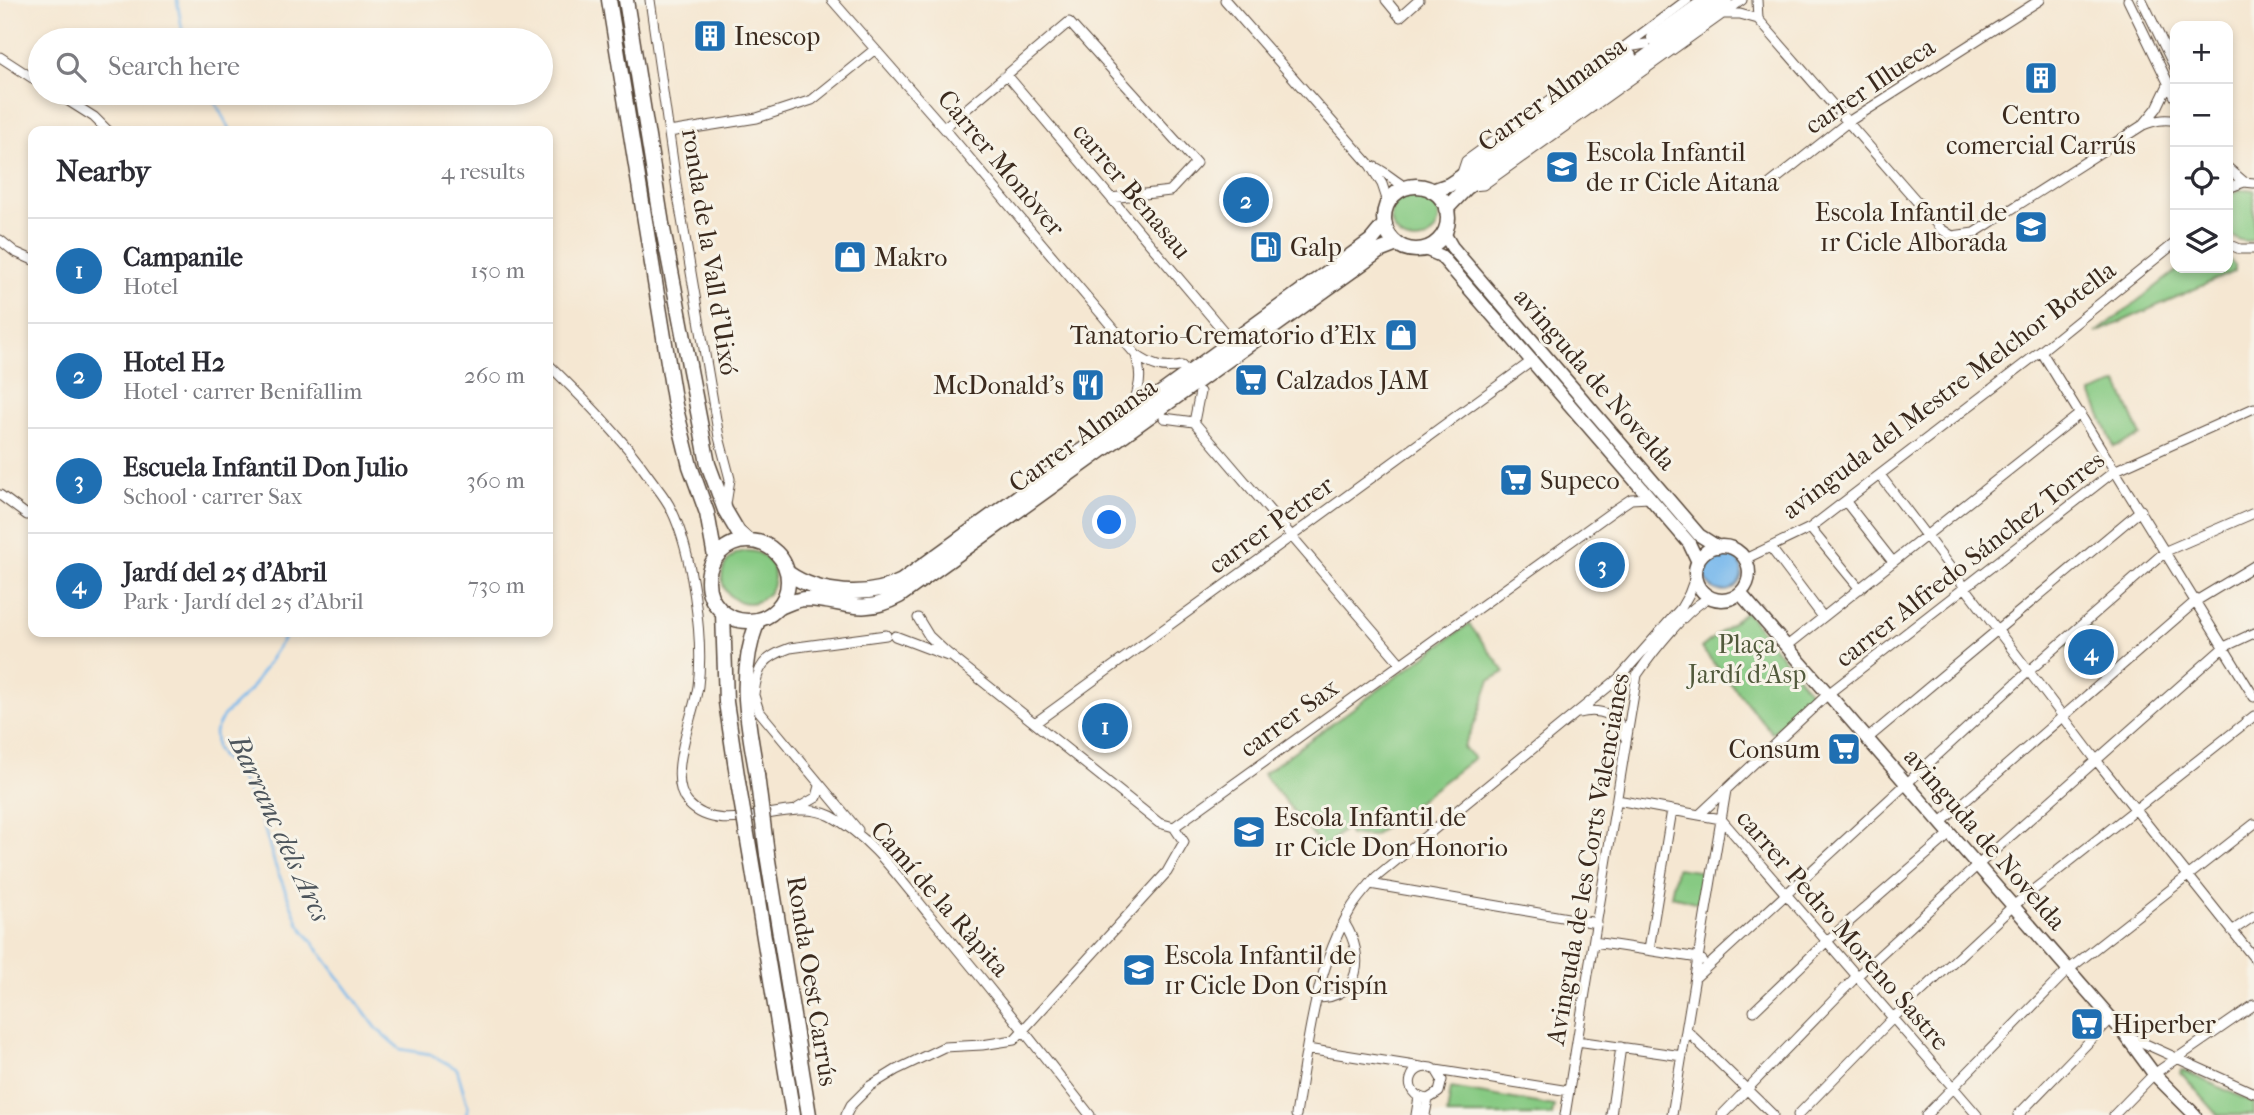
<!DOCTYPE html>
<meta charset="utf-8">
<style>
:root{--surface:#fff;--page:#f7f7f7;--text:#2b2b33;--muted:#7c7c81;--line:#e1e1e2;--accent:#1f6fb2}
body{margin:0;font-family:"IM FELL French Canon",serif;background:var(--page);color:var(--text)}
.controls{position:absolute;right:21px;top:21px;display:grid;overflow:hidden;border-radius:14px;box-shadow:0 4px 10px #0003}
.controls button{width:63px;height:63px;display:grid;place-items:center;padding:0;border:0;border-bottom:2px solid var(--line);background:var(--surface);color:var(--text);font:35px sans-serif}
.you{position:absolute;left:1110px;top:523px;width:24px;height:24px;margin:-18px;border:5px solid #fff;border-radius:50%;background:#1a73e8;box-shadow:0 0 0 10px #1a73e833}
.badge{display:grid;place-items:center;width:46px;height:46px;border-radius:50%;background:var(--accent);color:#fff;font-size:23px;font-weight:700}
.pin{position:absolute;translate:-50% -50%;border:4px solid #fff;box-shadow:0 2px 7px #0006}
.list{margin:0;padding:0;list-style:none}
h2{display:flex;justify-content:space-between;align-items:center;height:91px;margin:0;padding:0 28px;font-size:30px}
h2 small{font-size:23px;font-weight:400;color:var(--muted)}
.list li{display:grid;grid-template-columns:46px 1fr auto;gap:21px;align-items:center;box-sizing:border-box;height:105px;padding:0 28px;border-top:2px solid var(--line)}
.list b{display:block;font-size:26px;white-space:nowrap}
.list p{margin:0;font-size:23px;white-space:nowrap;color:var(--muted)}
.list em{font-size:23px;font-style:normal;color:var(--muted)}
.icon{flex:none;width:38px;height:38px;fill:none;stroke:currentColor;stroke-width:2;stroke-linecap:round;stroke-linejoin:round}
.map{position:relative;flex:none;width:2254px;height:1115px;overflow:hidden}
.search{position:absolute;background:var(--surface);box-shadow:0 4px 10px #0003;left:28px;top:28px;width:525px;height:77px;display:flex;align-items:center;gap:18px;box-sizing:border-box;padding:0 24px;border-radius:38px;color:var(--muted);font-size:26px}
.panel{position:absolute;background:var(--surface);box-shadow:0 4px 10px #0003;left:28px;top:126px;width:525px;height:511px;border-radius:14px}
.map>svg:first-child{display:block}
.green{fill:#87ca83;stroke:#617a50;stroke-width:2}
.water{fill:#77b8ec;stroke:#597185;stroke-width:2}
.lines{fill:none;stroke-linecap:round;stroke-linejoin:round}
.stream{stroke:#77b8ec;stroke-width:2.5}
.street-casing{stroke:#574639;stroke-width:11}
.secondary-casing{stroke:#574639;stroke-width:15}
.primary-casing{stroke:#574639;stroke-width:17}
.street{stroke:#fff;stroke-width:9}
.secondary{stroke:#fff;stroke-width:12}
.primary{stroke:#fff;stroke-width:14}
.primary-bridge-casing{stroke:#574639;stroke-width:17;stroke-linecap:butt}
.primary-bridge{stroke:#fff;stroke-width:14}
.labels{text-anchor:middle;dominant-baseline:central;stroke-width:6;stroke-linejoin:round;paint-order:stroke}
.poi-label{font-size:26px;fill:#3b2a1e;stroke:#f7f3e8;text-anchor:start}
.street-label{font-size:26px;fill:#3b2a1e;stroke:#f7f3e8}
.park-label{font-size:26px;fill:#525a3c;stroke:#f7f3e8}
.water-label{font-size:28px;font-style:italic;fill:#4d555c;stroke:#f7f3e8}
</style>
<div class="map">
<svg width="2254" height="1115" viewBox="0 0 2254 1115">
<rect width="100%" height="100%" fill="#f7f3e8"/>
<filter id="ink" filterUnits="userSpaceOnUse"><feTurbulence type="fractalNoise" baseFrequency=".0143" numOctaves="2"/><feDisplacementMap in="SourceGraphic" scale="14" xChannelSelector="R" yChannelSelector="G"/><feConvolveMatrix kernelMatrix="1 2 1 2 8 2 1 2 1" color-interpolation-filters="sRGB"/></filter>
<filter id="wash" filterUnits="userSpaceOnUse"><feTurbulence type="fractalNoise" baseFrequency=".00686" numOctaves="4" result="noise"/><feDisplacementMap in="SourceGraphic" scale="28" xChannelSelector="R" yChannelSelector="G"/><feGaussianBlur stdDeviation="1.57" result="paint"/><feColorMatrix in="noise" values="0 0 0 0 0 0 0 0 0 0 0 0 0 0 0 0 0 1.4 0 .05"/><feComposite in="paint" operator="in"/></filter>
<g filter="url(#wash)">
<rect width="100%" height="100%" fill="#f5e7d2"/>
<!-- green -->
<path class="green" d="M2247 189 2254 190V240C2244 243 2236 240 2228 233V197L2239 190Z
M1391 217a24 24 0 1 1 48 0a24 24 0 1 1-48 0Z
M2228 259 2235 265V271L2096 333 2180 268H2228Z
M2118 383 2141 436 2114 447 2091 393Z
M722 577a26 26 0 1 1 52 0a26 26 0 1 1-52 0Z
M1746 612 1813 696 1772 733 1701 648Z
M1469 624 1505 672 1490 680 1476 721 1463 747 1474 758 1373 836 1349 835 1348 826 1323 848 1263 774Z
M2089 627 2116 659 2094 678 2066 645Z
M1676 868 1705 872 1700 903 1671 896Z
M2182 1070 2254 1103V1115H2218L2181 1073Z
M1451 1088 1554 1106 1552 1115H1447Z"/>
<!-- water -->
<path class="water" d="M1704 572a19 19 0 1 1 38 0a19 19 0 1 1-38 0Z"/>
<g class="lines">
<!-- stream -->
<path class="stream" d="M177 0 184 40
M210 93 231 131
M288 632 250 690 223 716 215 732 216 748 222 758 230 763 246 788 263 824 275 865 299 924 378 1030 400 1049 430 1054 457 1069 468 1107 466 1115"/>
</g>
</g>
<g filter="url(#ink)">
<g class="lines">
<defs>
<path id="street" d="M650 0 677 190 719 437 730 479 726 504
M832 0 944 128 1136 355C1152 366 1163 370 1182 366
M1225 0 1370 165 1382 184 1388 202
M1386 0 1400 17 1419 0
M2128 0 2175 97
M2142 0 2175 68
M1724 14H1740L1758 19 1757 0
M1758 19 1941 229 1952 236 1974 233 2143 125C2154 121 2164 118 2175 121
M1624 47 1687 0
M0 57 40 83
M1007 75 1226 334
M56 93 94 117 108 131
M2144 124 2157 108 2169 83
M944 128 1069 22 1196 163 1170 191 1111 198
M669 132 757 118 812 100 874 50
M1370 165C1384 169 1394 182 1408 188
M2228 168 2244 182
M1461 176 1466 161 1622 48 1646 44
M1472 186 1483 185 1742 0
M2228 188 2244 182 2254 183
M1762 190 1848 122 2040 0
M0 240 15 252 33 260
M2228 244 2240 249H2254
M2041 351 2254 697
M548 364C585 400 621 436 650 478 657 488 666 498 671 509 692 551 704 639 698 686 694 716 665 778 688 803 724 842 788 794 831 816 873 838 901 881 931 917 985 982 1038 1048 1090 1115
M1135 399C1141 382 1141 373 1136 355
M1164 418 1194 422 1401 664
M1194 422 1200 392
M1880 475 2096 760 2254 958
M0 495 27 515
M1846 502 1893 562
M1810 528 1860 589
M1771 548 1823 617
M1745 559 1810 528 2041 351 2175 243
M918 618 929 636 946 652 1159 823 1174 827
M2077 629 2113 673
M895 636 948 656
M1787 646 2081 413
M751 686 759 711 858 830
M754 694C757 666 764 657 790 648L886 635
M1579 713C1600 708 1620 714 1625 737
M1035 723 1532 361
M1867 739 2141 510
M1617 800 1721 819 1977 1115
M798 808 817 797 820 786
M1699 815 1828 694 2116 470 2254 408
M1940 823 2196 601 2254 566
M1370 884 1597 923
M2232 931 2254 916
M1594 942 1699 958 1702 960
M1649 949 1672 810
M1695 978 2029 671 2166 551 2254 513
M1315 998C1362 999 1365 956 1345 924
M1754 1011 1827 941 1950 834
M1687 1031 1773 1115
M2128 1036 2254 1093
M1577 1041 1682 1056
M1307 1049 1421 1067
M1436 1070 1442 1080 1439 1092 1428 1099C1398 1096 1410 1057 1436 1070L1569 1091
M846 1115 851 1105 870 1086 896 1070 944 1047 982 1045 1014 1040 1167 872 1184 842 1174 827 1616 509 1631 499 1649 498
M1296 1115C1308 1043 1314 971 1352 907 1359 896 1368 887 1376 877L1619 678 1681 608 1689 594 1696 575
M1416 1115 1419 1097
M1425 1115 1428 1099
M1565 1115 1637 675C1652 653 1688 606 1711 597
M1611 1115 1621 1047
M1672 1115 1726 790
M1722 1115 1857 976 1978 865 2224 647 2254 633
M1798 1115 1893 1018 2013 906 2254 716
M1926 1115 2068 970 2254 824
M2018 1115 2111 1019
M2114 1115 2154 1074 2254 1005"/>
<path id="secondary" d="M1444 233 1452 247 1699 535 1718 547
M1425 249 1441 256 1689 543 1698 562
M1695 573a27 27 0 1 1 54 0a27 27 0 1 1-54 0Z
M1740 593 2123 1032 2154 1074 2195 1115"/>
<path id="primary" d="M609 0 675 405 690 466 707 513 715 557
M626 0 662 224 708 464 725 510 738 532 748 541
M1654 38 1707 0
M1384 218a32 32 0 1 1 64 0a32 32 0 1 1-64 0Z
M1432 191 1449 185 1461 177 1629 56
M1446 209 1467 187 1725 0
M708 581a40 40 0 1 1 80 0a40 40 0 1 1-80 0Z
M788 573C819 595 869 598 902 581L1371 241 1385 224
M779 607C788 604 796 599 806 599 844 600 860 617 899 596L1379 251 1397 244
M723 613 726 702 738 782
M757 775C747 719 737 675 758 620
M767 854 809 1115
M751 858 793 1115"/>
</defs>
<!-- street casing -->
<use href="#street" class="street-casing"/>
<!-- secondary casing -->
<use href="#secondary" class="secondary-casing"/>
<!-- primary casing -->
<use href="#primary" class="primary-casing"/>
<!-- street -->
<use href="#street" class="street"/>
<!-- secondary -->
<use href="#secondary" class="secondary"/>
<!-- primary -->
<use href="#primary" class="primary"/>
<defs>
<path id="primary-bridge" d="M757 775 767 854
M738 782 751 858"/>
</defs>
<!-- primary-bridge casing -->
<use href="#primary-bridge" class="primary-bridge-casing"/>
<!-- primary-bridge -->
<use href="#primary-bridge" class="primary-bridge"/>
</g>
</g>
<!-- icons -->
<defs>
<symbol id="building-square" viewBox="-11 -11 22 22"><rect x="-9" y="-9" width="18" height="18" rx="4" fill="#1f6fb2" stroke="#f7f3e8"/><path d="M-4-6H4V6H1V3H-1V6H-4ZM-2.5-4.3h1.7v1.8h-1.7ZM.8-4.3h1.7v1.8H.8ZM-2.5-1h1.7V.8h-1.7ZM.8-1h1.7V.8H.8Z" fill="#fff"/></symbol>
<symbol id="school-square" viewBox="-11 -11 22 22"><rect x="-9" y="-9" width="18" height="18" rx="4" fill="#1f6fb2" stroke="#f7f3e8"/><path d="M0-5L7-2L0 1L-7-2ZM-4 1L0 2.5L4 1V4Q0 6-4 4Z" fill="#fff"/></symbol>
<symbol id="fuel-square" viewBox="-11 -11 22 22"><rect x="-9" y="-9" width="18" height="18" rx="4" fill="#1f6fb2" stroke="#f7f3e8"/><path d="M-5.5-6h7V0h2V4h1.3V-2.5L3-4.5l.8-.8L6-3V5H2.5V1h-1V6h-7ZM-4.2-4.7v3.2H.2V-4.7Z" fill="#fff"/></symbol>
<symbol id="shop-square" viewBox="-11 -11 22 22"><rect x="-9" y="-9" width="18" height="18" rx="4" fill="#1f6fb2" stroke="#f7f3e8"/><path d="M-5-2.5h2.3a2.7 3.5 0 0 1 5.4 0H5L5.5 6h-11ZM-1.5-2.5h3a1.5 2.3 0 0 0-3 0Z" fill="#fff"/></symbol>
<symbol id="supermarket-square" viewBox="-11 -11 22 22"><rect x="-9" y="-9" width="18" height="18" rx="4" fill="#1f6fb2" stroke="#f7f3e8"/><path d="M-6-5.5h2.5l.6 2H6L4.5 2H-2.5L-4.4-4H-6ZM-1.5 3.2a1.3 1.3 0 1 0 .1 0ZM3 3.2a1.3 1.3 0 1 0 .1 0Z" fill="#fff"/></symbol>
<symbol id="restaurant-square" viewBox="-11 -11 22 22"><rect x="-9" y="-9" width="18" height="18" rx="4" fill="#1f6fb2" stroke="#f7f3e8"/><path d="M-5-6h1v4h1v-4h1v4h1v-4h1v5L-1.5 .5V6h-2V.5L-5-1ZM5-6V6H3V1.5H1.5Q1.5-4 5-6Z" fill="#fff"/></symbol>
</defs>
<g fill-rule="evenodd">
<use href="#building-square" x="691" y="17" width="38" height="38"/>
<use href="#building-square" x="2022" y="59" width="38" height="38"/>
<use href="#school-square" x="1543" y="148" width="38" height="38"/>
<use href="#school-square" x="2012" y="208" width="38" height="38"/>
<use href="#fuel-square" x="1247" y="228" width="38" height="38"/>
<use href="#shop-square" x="831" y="238" width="38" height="38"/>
<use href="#shop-square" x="1382" y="316" width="38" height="38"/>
<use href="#supermarket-square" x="1232" y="361" width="38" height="38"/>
<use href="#restaurant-square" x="1069" y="366" width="38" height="38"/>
<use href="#supermarket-square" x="1497" y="461" width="38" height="38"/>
<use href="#supermarket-square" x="1825" y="730" width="38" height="38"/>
<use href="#school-square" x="1230" y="813" width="38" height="38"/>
<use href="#school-square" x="1120" y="951" width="38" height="38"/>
<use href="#supermarket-square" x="2068" y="1005" width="38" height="38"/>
</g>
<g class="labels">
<!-- poi labels -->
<g class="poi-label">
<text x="734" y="36">Inescop</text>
<text x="2041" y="115" text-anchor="middle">Centro<tspan x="2041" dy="30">comercial Carrús</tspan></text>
<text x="1586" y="152">Escola Infantil<tspan x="1586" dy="30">de 1r Cicle Aitana</tspan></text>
<text x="2007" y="212" text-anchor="end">Escola Infantil de<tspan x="2007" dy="30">1r Cicle Alborada</tspan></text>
<text x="1290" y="247">Galp</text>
<text x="874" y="257">Makro</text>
<text x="1376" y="335" text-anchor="end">Tanatorio-Crematorio d'Elx</text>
<text x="1276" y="380">Calzados JAM</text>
<text x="1064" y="385" text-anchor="end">McDonald's</text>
<text x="1540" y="480">Supeco</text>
<text x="1820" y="749" text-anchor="end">Consum</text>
<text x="1274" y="817">Escola Infantil de<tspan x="1274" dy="30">1r Cicle Don Honorio</tspan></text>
<text x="1164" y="955">Escola Infantil de<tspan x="1164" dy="30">1r Cicle Don Crispín</tspan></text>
<text x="2112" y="1024">Hiperber</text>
</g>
<!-- street labels -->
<g class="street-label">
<text transform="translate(1870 86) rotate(-34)">carrer Illueca</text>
<text transform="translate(1552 94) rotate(-36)">Carrer Almansa</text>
<text transform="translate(1001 163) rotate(50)">Carrer Monòver</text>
<text transform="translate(1132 191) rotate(50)">carrer Benasau</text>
<text transform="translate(710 252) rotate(81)">ronda de la Vall d'Uixó</text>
<text transform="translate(1595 379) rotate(49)">avinguda de Novelda</text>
<text transform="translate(1949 390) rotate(-37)">avinguda del Mestre Melchor Botella</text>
<text transform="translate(1083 435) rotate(-36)">Carrer Almansa</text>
<text transform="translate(1271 525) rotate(-36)">carrer Petrer</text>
<text transform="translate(1970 559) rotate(-38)">carrer Alfredo Sánchez Torres</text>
<text transform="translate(1289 718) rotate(-36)">carrer Sax</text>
<text transform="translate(1985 839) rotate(49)">avinguda de Novelda</text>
<text transform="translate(1588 859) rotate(-80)">Avinguda de les Corts Valencianes</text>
<text transform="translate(940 899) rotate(49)">Camí de la Ràpita</text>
<text transform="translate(1843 930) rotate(49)">carrer Pedro Moreno Sastre</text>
<text transform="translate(812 981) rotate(81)">Ronda Oest Carrús</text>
</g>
<!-- park labels -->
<g class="park-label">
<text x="1747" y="644">Plaça<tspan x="1747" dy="30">Jardí d'Asp</tspan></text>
</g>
<!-- water labels -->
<g class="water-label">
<text transform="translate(280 828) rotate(65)">Barranc dels Arcs</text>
</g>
</g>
</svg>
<div class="controls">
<button>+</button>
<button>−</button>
<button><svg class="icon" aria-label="locate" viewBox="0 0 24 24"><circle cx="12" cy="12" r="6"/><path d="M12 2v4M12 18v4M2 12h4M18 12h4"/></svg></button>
<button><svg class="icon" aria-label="layers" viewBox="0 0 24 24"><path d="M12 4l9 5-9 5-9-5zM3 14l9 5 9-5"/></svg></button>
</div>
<div class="you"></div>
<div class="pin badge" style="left:1105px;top:726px">1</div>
<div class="pin badge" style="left:1246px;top:200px">2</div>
<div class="pin badge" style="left:1602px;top:565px">3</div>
<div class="pin badge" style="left:2091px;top:652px">4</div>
<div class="search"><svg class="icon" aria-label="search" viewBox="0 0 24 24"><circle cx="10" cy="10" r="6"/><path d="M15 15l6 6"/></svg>Search here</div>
<section class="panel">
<h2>Nearby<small>4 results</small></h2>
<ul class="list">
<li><span class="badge">1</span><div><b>Campanile</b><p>Hotel</p></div><em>150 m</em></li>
<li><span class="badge">2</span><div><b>Hotel H2</b><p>Hotel · carrer Benifallim</p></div><em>260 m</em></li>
<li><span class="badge">3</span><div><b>Escuela Infantil Don Julio</b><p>School · carrer Sax</p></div><em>360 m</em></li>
<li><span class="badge">4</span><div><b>Jardí del 25 d'Abril</b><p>Park · Jardí del 25 d'Abril</p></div><em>730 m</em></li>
</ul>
</section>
</div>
